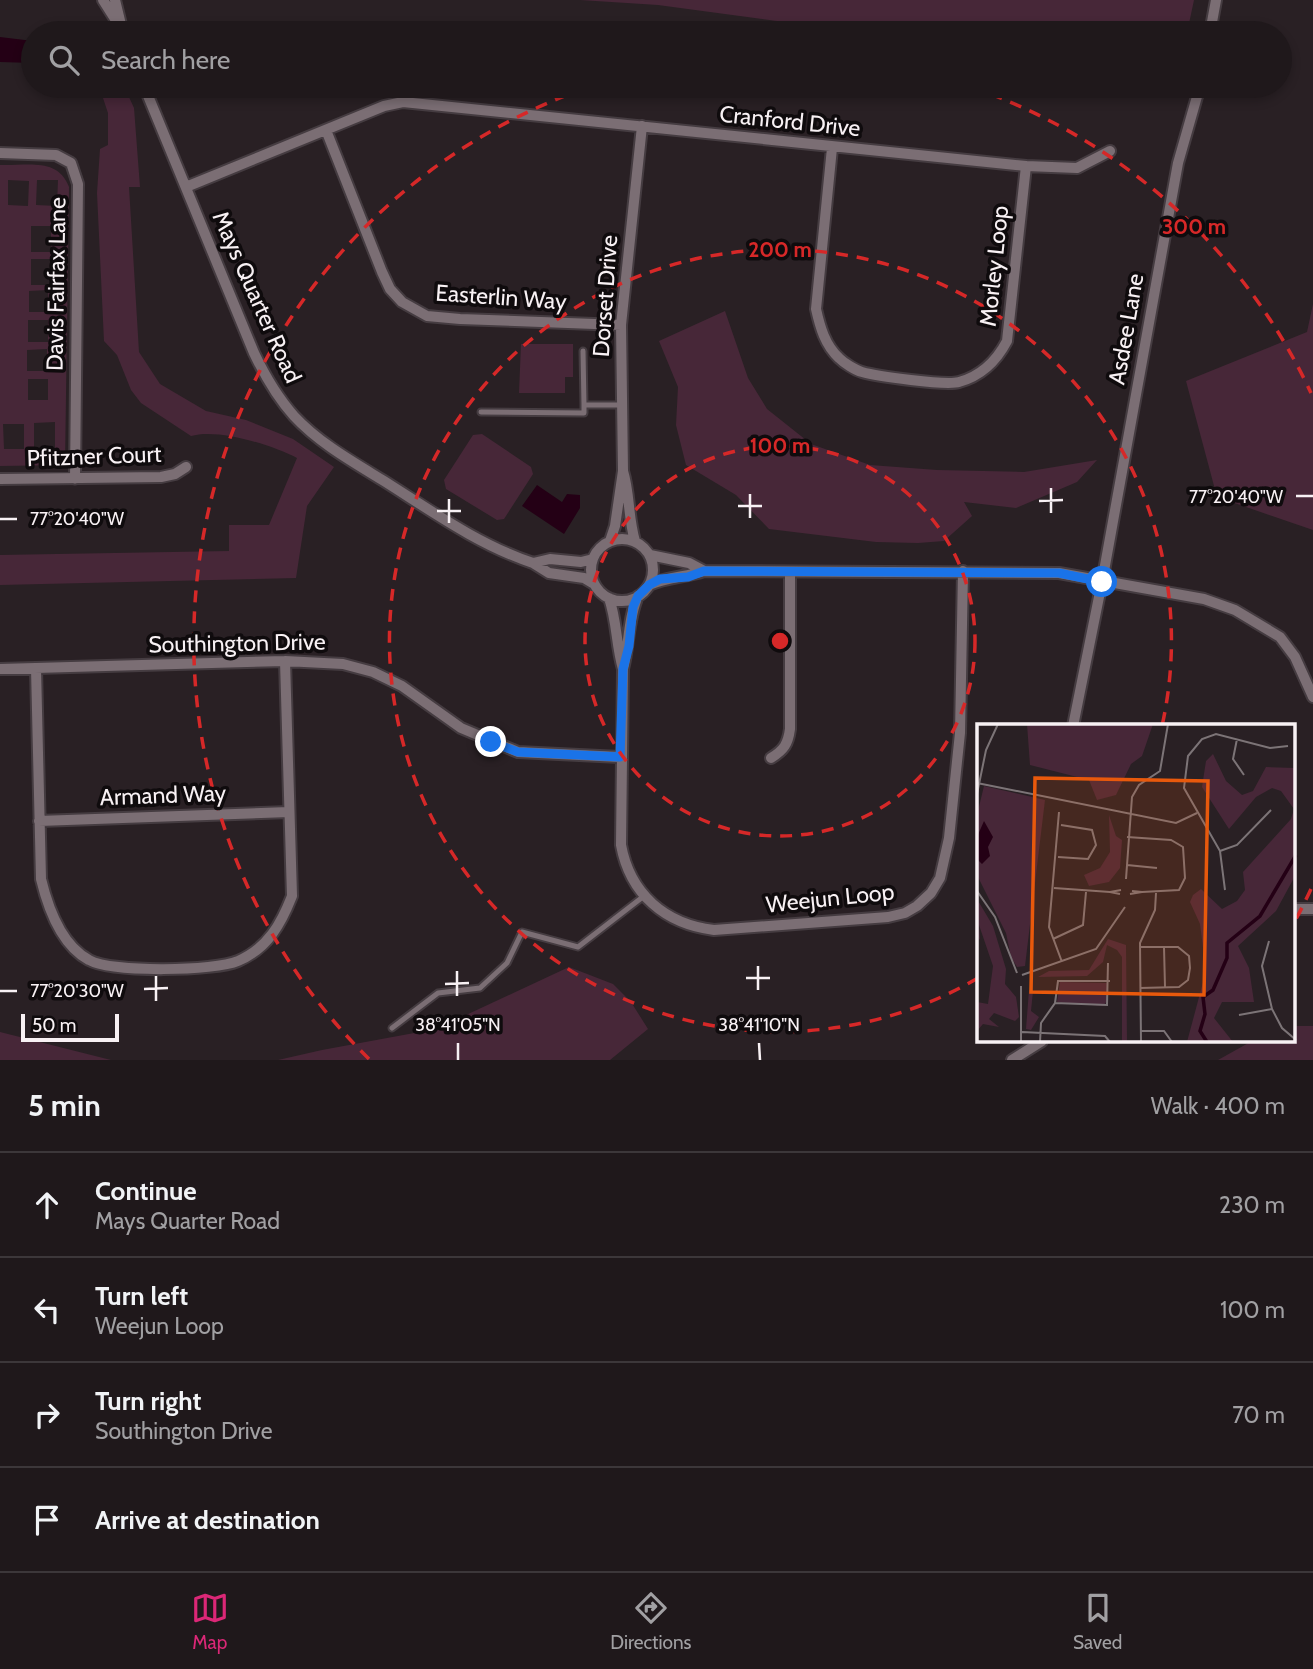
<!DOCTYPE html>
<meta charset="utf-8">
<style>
:root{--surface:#1f181b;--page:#2c2528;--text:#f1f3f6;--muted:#a1a0a3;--line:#3c373a;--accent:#db2777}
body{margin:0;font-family:Cabin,sans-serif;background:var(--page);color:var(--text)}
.scale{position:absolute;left:21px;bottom:18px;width:98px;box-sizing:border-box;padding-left:7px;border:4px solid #f8f1f4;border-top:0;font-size:19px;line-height:24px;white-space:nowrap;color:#f8f1f4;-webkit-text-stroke:5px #0f0b0d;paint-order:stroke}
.stop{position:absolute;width:21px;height:21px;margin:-16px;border:5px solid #1a73e8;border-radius:50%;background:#fff}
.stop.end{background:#1a73e8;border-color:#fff;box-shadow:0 2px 7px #0008}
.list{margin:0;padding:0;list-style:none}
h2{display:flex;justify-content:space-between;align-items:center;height:91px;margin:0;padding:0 28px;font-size:30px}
h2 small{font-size:23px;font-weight:400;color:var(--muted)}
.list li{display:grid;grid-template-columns:46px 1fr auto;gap:21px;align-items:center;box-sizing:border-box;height:105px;padding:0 28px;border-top:2px solid var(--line)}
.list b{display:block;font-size:26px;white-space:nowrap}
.list p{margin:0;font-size:23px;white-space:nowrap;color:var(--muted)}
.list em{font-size:23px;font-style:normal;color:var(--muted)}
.icon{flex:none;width:38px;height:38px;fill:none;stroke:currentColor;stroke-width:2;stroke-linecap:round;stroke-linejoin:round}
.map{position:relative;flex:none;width:1313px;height:1060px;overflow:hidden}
.search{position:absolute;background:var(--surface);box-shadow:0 4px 10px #0003;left:21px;right:21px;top:21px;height:77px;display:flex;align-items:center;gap:18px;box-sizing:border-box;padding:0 24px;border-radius:38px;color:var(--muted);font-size:26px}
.sheet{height:511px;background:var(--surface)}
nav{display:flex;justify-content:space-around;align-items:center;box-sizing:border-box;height:98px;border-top:2px solid var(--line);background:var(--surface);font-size:19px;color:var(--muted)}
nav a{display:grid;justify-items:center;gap:4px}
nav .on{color:var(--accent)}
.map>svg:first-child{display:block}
.green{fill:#472738;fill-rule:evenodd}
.water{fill:#240015}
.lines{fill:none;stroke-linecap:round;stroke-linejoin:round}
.lane-casing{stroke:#453c41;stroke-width:9}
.street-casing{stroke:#453c41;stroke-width:14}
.lane{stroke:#7b6e74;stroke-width:5}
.street{stroke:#7b6e74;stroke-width:10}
.route{stroke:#1a73e8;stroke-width:9}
.ticks{fill:none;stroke:#f8f1f4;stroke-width:2.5}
.ring{fill:none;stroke:#d62828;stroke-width:3.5;stroke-dasharray:12 9}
.labels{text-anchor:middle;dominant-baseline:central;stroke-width:7;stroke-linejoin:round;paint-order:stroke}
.street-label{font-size:23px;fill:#f8f1f4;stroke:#0f0b0d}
.inset-river{fill:none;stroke:#240015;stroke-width:3.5}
.inset-road{fill:none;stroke:#7c7477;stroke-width:2}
.view{fill:#e8590c;fill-opacity:0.15;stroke:#e8590c;stroke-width:3.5}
.inset-edge{fill:none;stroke:#f8f1f4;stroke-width:3.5}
.ticks-label{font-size:18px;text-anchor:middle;fill:#f8f1f4;stroke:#0f0b0d;stroke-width:7;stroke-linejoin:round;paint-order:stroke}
.centre{fill:#d62828;stroke:#0f0b0d;stroke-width:3.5}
.ring-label{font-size:21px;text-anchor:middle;font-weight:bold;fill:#d62828;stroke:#0f0b0d;stroke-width:7;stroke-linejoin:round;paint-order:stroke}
</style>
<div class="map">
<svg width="1313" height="1060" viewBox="0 0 1313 1060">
<rect width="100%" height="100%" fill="#292024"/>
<!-- green -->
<path class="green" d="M580 0H1194L1187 33H903L813 26 658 5Z
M99 86H124L134 108 140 187H129L139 352 160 384 206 411 246 420 293 439 334 467 307 506 296 578 0 585V555L229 551V525H269L297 458C272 445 218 428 191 436L141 403 131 390 117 355 104 341 97 193 100 149 108 145V113Z
M0 165C27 166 58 157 69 187L65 465 0 466ZM8 180 29 181 28 206 8 205ZM37 180H58L57 206 36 205ZM31 226H51V252H31ZM31 259H51V285H31ZM48 290 49 312H29V291ZM48 320V342H28V320ZM47 349V371H27V350ZM28 379H48V400H28ZM55 422V448H34V423ZM3 424H24V449H4Z
M1313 304V530L1217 497 1186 381 1307 332Z
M725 311 748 378 767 409 811 444 870 465 937 470 1024 472 1097 460 1077 482 1016 508 964 502 972 516 944 541 918 543 876 542 769 529 736 495 686 465 676 425 678 387 659 341Z
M521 344H573V377H565V393H519Z
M482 434 531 467 533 474 504 519 497 520 446 489 444 480 473 435Z
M569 967 613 984 631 1002 648 1029 610 1060H278L322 1050 436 1029Z
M1294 1026H1313V1060H1218L1252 1041H1294Z
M0 1032 111 1060H0Z"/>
<!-- water -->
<path class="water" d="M0 37 33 41V63L0 62Z
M537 485 562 502 567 494 580 495V508L564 534 522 506Z"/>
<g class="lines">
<defs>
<path id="lane" d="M583 351 584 405
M481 412 584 413V405H621
M392 1028 438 993 480 988 507 963 522 932 578 947 644 896"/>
<path id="street" d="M103 0 117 22
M115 0 123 33
M1210 33 1216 0
M144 86 254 353C265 376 277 397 294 416 319 443 353 462 384 481 433 512 479 545 533 563
M326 130 382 272 390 289 402 302 427 316 460 319 621 325
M832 148 816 309C820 327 825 345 839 358 844 363 855 370 862 372 876 376 946 386 959 382 981 376 997 360 1007 341L1026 166
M0 153 56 155 71 163 78 184 75 479
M186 187 384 106 403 102 1026 166 1077 168 1110 151
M623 471 621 325 642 126
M0 479 161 477 175 474 186 467
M591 570a31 31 0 1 1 62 0a31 31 0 1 1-62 0Z
M610 541 615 526 623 471C630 494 628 518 635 541
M593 559 581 562 550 559 533 563 549 573 584 578 594 584
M704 571 1059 573 1204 599 1235 610 1280 637 1295 657 1313 697
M649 585C666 577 686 577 704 571L689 563 650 555
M609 598C617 621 616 645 623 669 629 646 628 618 638 596
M36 668 41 879C48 908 61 945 89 960 112 973 215 971 238 961 268 948 281 924 292 896L285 661
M0 669 285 661 343 664 373 672 402 686 461 728 518 752 620 757
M623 669 621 845C630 894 665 924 714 930L888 917 905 913 917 906 931 893 940 878 949 838 960 733 963 571
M1073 726 1102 582 1178 163 1200 86
M771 758C784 750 788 744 790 729V572
M39 821 289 812
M1294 909H1313
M1012 1060 1042 1041"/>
</defs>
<!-- lane casing -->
<use href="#lane" class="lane-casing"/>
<!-- street casing -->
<use href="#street" class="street-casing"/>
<!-- lane -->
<use href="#lane" class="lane"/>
<!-- street -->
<use href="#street" class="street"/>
</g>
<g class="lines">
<!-- route -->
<path class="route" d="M491 742 518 752 620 757 623 669 629 646 633 607 638 596 649 585 660 579 688 577 704 571 1059 573 1102 582"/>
</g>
<!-- ticks -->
<path class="ticks" d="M1051 488V513M750 494V518M1296 496H1313M449 499V523M1039 501 1063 500M738 506H762M437 511H461M0 519H17M758 966V990M457 971V996M156 976V1001M746 978H770M445 984 469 983M144 989 168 988M0 991H17M458 1043V1060M759 1043 760 1060"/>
<!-- distance rings -->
<g class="ring">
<circle cx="780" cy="641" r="195"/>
<path d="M978 978A391 391 0 1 1 1162 726"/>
<path d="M1311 889A586 586 0 0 1 1295 921M369 1059A586 586 0 0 1 589 87M971 87A586 586 0 0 1 1311 393"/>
</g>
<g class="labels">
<!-- street labels -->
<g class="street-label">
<text transform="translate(790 121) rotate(6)">Cranford Drive</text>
<text transform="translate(994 266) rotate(-84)">Morley Loop</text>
<text transform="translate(56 284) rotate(-89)">Davis Fairfax Lane</text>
<text transform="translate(605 296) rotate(-86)">Dorset Drive</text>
<text transform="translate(257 297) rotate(66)">Mays Quarter Road</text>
<text transform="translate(501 297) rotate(4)">Easterlin Way</text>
<text transform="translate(1126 329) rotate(-80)">Asdee Lane</text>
<text transform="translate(94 456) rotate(-2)">Pfitzner Court</text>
<text transform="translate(237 643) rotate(-1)">Southington Drive</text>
<text transform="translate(163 795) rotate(-2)">Armand Way</text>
<text transform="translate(830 898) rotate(-6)">Weejun Loop</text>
</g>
</g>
<!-- overview -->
<g transform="translate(977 724)">
<rect width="318" height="318" fill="#292024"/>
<path d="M50 0H176L165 32 154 40 139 71 120 76 112 56 53 41ZM236 30 249 57 265 71 276 67 289 43 318 44V152L299 187 261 222 272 244 277 278H245L237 294 256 318H210L229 247 223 200 213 178 216 171 224 165 245 185 260 177 268 166 266 148 314 95 317 85 304 67 295 64 279 73 252 105 225 63 229 37ZM7 62 68 76 48 242 40 243 34 233 29 209 0 151V91ZM132 91 139 112 145 116 143 144 132 158 112 162 107 151 123 144 133 128ZM0 175 16 202 29 245 28 260 39 273 42 293 38 297 17 289 12 295 22 303 6 300 0 307V278L11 280 16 242 2 201 3 216 0 211ZM131 215 149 221 150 318H145V233L140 226 130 221 126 238 110 252 61 253 72 247 112 246ZM83 258 130 259V277L126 282 80 278ZM52 266 56 267 54 287 62 293 54 306 49 305Z" fill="#472738"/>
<path d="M7 97 16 113 11 123 13 132 5 140 0 135V113Z" fill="#240015"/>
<path class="inset-river" d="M230 318 223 307 228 290 226 273 236 266 250 234V219L283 192 319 131"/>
<path class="inset-road" d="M260 15 256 35 267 51M0 59 199 99 220 89M0 70 9 26 21 0M82 88 72 203 85 238M150 113 194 116 206 123 208 154 202 166 165 168M243 127 260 121 294 86M81 133 111 135 119 121 115 106 84 101M150 141 180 144M149 155 155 73 162 61 183 47 191 0M77 164 133 168M248 166 243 127 207 64 211 32 225 15 239 10 293 24 311 22M0 167 18 193 40 249M143 170 133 168 144 166M153 170 165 168 155 167M76 215 106 201 109 168M292 217 285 242 295 285 305 304 319 316M163 223H201L212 232 213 244 211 256 202 263 163 264M187 223 188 263M45 251 119 225 148 183M78 279 130 281 131 239M262 291 295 285M164 307H187L195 318M45 308 128 312 133 318M44 318V262M63 318 64 299 78 279 81 257H133M164 318 163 219 178 186 179 169"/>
<path class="view" d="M58 54 231 57 227 271 54 268Z"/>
<rect width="318" height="318" class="inset-edge"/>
</g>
<g class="ticks-label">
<text x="1236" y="503">77°20'40"W</text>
<text x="77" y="525">77°20'40"W</text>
<text x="77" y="997">77°20'30"W</text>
<text x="458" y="1031">38°41'05"N</text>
<text x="759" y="1031">38°41'10"N</text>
</g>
<circle cx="780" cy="641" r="10" class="centre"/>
<g class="ring-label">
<text x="1194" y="234">300 m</text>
<text x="780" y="257">200 m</text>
<text x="780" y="453">100 m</text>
</g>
</svg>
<div class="scale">50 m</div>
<div class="stop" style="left:1102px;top:582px"></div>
<div class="stop end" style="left:491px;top:742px"></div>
<div class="search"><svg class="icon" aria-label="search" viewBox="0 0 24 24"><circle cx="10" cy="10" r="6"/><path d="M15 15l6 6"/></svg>Search here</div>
</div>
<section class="sheet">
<h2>5 min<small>Walk · 400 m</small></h2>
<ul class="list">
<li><svg class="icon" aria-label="ahead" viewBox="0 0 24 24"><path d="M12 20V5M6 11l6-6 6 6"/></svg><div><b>Continue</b><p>Mays Quarter Road</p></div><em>230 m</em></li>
<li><svg class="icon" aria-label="left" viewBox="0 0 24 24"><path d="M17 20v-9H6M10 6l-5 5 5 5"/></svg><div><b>Turn left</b><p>Weejun Loop</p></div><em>100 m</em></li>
<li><svg class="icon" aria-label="right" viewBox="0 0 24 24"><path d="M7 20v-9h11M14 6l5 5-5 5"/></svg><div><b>Turn right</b><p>Southington Drive</p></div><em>70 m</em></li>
<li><svg class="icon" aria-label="arrive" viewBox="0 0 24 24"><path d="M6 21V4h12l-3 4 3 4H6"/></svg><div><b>Arrive at destination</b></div></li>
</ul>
</section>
<nav>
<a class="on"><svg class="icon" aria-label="map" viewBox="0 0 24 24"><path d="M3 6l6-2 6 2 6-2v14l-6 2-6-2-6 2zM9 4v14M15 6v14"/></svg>Map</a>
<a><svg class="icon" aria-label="directions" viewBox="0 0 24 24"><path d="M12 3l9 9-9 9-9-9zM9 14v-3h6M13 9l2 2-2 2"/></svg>Directions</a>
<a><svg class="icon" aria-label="saved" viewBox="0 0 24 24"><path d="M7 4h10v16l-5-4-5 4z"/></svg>Saved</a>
</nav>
